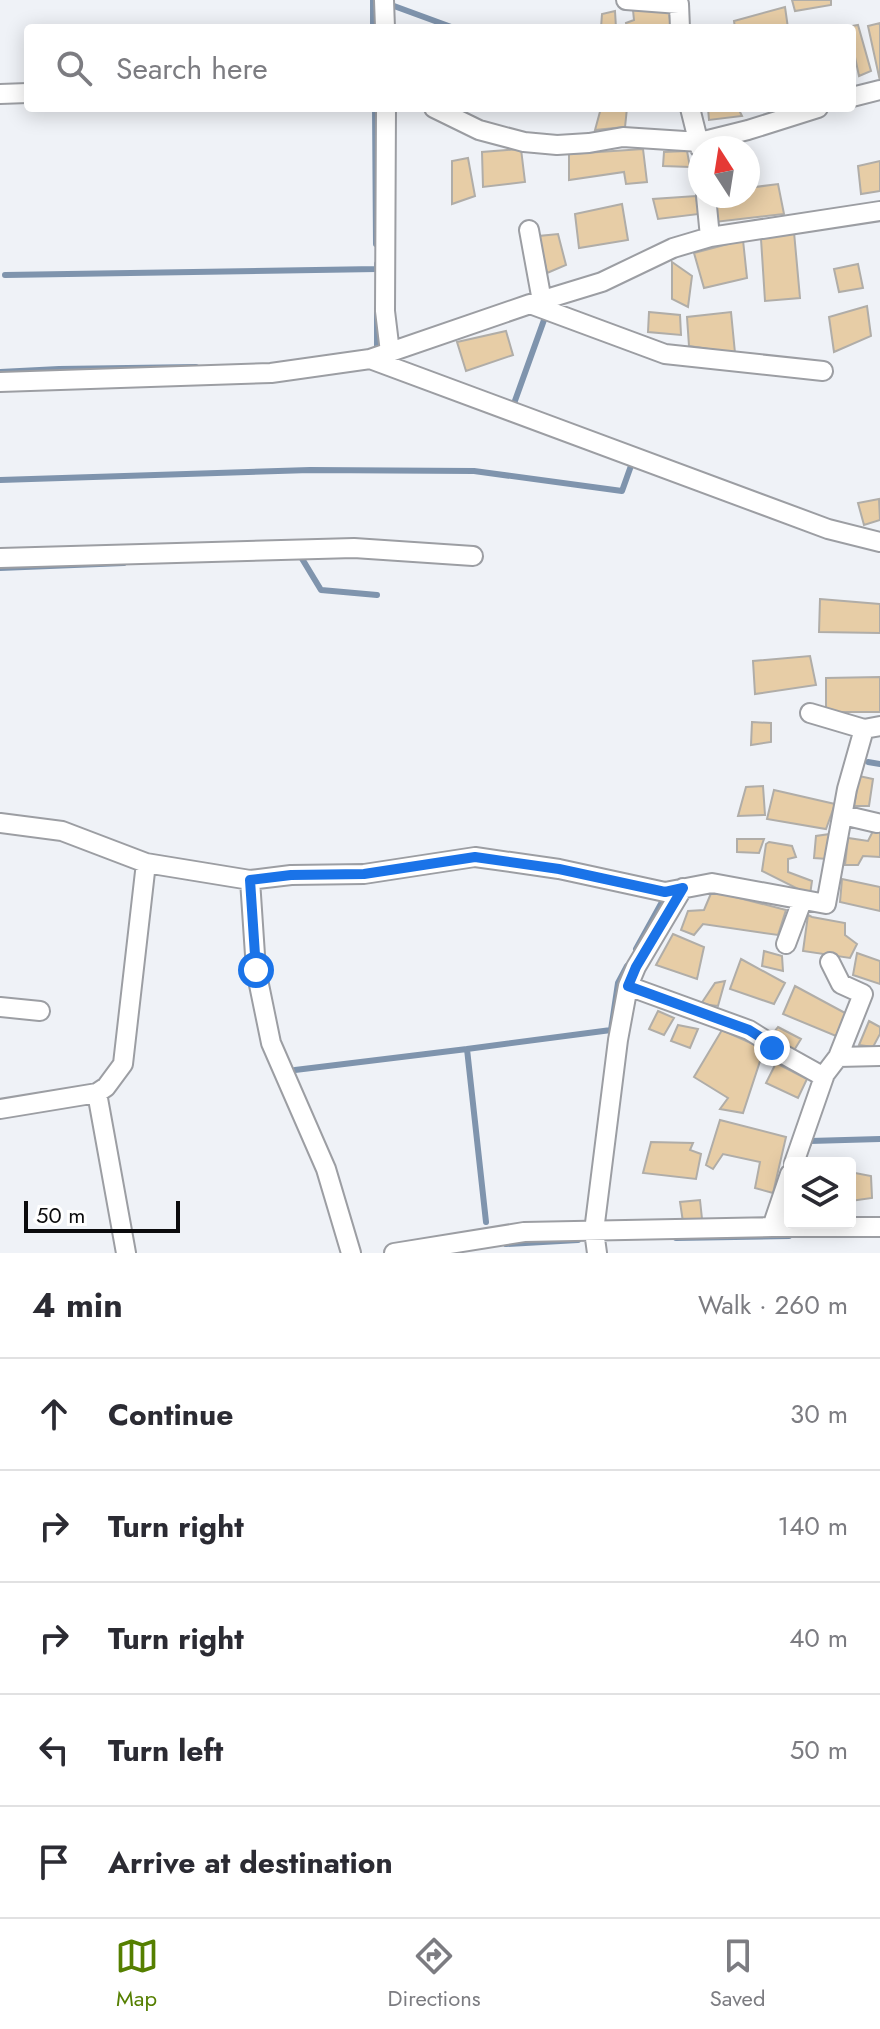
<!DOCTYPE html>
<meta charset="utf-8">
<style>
:root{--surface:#fff;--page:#f2f2f3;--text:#2b2b33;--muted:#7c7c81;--line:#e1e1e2;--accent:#557f00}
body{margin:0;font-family:Jost,sans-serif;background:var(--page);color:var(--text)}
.controls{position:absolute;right:24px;bottom:24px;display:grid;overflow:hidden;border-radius:8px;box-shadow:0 4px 20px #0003}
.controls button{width:72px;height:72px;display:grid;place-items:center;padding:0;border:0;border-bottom:2px solid var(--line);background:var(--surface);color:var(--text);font:40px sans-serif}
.compass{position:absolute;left:688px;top:136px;width:72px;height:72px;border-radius:50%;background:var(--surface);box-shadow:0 4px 20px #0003;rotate:348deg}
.scale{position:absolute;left:24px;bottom:20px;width:156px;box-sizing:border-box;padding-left:8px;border:4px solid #0b0b0d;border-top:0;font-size:22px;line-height:28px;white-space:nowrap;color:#0b0b0d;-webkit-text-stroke:6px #fff;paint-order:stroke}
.stop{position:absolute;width:24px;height:24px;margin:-18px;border:6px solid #1a73e8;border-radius:50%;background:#fff}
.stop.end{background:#1a73e8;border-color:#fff;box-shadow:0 2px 8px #0008}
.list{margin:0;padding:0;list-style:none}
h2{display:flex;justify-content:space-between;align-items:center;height:104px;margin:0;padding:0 32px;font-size:34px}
h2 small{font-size:26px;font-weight:400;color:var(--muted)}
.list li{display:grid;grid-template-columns:52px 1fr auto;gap:24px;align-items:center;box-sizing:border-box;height:112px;padding:0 32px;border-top:2px solid var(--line)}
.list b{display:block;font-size:30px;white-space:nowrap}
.list em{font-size:26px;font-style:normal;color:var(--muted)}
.icon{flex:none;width:44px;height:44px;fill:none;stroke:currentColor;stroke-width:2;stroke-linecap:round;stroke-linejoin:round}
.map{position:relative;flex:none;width:880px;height:1253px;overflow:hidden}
.search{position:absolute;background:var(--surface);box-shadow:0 4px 20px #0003;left:24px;right:24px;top:24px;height:88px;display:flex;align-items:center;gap:20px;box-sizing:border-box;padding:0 28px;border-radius:8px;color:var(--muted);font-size:30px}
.sheet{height:664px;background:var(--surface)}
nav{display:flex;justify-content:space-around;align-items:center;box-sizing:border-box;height:112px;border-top:2px solid var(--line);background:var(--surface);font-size:22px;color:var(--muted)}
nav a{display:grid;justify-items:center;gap:4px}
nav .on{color:var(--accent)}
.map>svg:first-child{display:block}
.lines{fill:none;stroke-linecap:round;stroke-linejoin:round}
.stream{stroke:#7f94ad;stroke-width:6}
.building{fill:#e7cda6;stroke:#b0ada8;stroke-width:2}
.street-casing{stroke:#9c9ea3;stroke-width:22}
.street{stroke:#fff;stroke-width:18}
.route{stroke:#1a73e8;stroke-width:10}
</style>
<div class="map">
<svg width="880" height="1253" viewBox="0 0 880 1253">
<rect width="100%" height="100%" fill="#eff2f7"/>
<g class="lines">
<!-- stream -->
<path class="stream" d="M373 0V28
M394 6 454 28
M375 108 376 244
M5 275 377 269V264
M377 309V354
M0 372 59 369 196 367
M512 409 544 320
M0 480 310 470 474 471 622 491 632 463
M295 557H301L321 590 377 595
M0 568 124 563
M868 762 880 764
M636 949 662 902
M467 1049 611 1030 618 983 627 966
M295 1070 467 1049 486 1222
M808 1146 810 1141 880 1139
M676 1238 789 1236
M506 1244 578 1240"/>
</g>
<!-- building -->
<path class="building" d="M792 0H831V5L795 11Z
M785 7 788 28H735L734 21Z
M633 10 669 12 671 28H627L626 23 634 20Z
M615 11 616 28H601L602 14Z
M880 23V81L868 26Z
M858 25 871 71 859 76 855 57H852V28H842Z
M601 108H627L625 127 595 130Z
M708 108H738L742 116 709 120Z
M521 149 525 182 483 187 482 152Z
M643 149 647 182 626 184 624 172 569 180V154Z
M687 151 690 167 663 166 664 152Z
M468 158 475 196 452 204V161Z
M880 161V191L861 194 858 166Z
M778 184 784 214 715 222 713 196H748V188Z
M696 196 699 214 658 219 653 199Z
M622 204 628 240 579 248 575 214Z
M794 232 800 298 765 301 761 239Z
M558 234 566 265 547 273 539 236Z
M743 240 747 278 704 288 694 253Z
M672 262 692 276 688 307 672 299Z
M858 264 863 288 839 292 834 269Z
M867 306 871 336 834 352 829 317Z
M649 312 680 315 681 335 648 332Z
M731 312 735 353 689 346 687 317Z
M506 331 513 355 466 371 457 342Z
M879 499 880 520 864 525 858 503Z
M820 599 880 604V633L819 632Z
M810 656 816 685 755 694 753 661Z
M880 677V712H826V678Z
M752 722 771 723V742L751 745Z
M859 776 873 779 869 806H854Z
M763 786 765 815 738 816 746 787Z
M774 790 835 804 826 829 767 819Z
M874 829H880V857L863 856 858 865H845L848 838 868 841Z
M830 834 827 859 814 858 816 836Z
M737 839H764L759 853 737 852Z
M769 842 792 846 796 857 788 859V872L812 881 810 895 762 871 766 844Z
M842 879 880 887V911L840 902Z
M712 891 786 910 778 935 703 924 694 935 681 930 688 911 704 910Z
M808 915 812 917 845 923V935L857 944 850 958 803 951Z
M673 934 704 947 697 979 656 965Z
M764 951 782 956 783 971 762 966Z
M857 953 880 961V984L853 975Z
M741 959 785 983 774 1004 730 989Z
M725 981 718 1006 701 1004 715 983Z
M795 986 847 1014 836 1036 783 1014Z
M658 1011 674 1018 664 1035 649 1029Z
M869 1021 880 1027V1034L873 1047 859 1045Z
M678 1025 698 1029 690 1048 671 1041Z
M778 1027 801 1039 793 1052 771 1036Z
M722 1030 764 1049 743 1113 720 1109 728 1098 694 1077Z
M776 1063 807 1079 798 1098 766 1083Z
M720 1120 786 1137 773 1193 755 1188 760 1162 723 1154 713 1169 706 1165Z
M651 1142 693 1143 690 1150 701 1154 696 1179 643 1173Z
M850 1172 871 1176 872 1198 850 1201Z
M700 1200 702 1219 683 1222 680 1202Z"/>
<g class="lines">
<defs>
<path id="street" d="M384 0 385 28
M626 0 679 4 680 28
M0 94 28 93
M852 97 880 90
M386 108 385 311 390 352
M434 108 479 130 524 142 557 145 589 143 623 137 700 142 748 130 818 108
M690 108 700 148
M706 196 710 237
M529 230 542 301
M530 304 665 354 823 371
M370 359 828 529 880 542
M0 382 271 373 370 359 530 304 602 282 673 248 710 237 880 211
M0 558 354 548 473 556
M810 713 864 729
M843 815 877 823
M0 823 62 831 146 863 250 880 291 875 364 874 475 857 559 869 665 892 712 883 826 904 847 789 864 729 880 726
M250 880 256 970 271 1043 326 1169 351 1253
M786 944 802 901
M830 962 841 984 863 994 838 1057
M628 986 749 1030 765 1040 772 1048 824 1077
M0 1007 40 1011
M0 1109 97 1093
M794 1163 825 1074 838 1057 880 1056
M772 1227 790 1174
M126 1253 97 1093 106 1087 123 1064 146 863
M394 1253 524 1232 772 1227H880
M597 1253 594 1231 618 1040 628 986 636 967 683 888"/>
</defs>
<!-- street casing -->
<use href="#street" class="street-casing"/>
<!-- street -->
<use href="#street" class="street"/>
</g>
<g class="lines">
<!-- route -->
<path class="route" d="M256 970 250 880 291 875 364 874 475 857 559 869 665 892 683 888 636 967 628 986 749 1030 765 1040 772 1048"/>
</g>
</svg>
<div class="controls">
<button><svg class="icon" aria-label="layers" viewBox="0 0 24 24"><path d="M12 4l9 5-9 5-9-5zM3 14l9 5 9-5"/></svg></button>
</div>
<svg class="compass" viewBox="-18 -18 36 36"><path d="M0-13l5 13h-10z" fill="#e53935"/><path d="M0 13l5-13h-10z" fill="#7c7c81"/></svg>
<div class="scale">50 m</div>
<div class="stop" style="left:256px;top:970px"></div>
<div class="stop end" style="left:772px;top:1048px"></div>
<div class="search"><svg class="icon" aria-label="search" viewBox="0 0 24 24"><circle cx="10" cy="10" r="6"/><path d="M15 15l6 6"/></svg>Search here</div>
</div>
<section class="sheet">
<h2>4 min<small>Walk · 260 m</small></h2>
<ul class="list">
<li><svg class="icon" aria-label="ahead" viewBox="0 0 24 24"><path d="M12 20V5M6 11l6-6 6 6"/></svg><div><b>Continue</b></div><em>30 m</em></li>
<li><svg class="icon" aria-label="right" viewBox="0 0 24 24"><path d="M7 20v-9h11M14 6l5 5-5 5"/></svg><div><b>Turn right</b></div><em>140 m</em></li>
<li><svg class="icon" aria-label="right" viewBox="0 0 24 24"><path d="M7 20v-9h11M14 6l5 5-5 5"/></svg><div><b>Turn right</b></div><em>40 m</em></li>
<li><svg class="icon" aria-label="left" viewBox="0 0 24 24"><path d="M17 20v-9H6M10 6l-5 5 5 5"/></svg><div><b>Turn left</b></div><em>50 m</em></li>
<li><svg class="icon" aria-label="arrive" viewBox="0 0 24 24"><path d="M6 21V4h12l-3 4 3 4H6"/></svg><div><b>Arrive at destination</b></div></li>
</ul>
</section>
<nav>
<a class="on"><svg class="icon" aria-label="map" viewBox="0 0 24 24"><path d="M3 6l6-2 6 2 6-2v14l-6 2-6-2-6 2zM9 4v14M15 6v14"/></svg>Map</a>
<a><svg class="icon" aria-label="directions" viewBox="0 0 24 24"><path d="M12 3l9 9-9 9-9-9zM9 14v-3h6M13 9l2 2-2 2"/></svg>Directions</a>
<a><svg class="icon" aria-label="saved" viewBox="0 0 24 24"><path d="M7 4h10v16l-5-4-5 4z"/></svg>Saved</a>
</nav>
